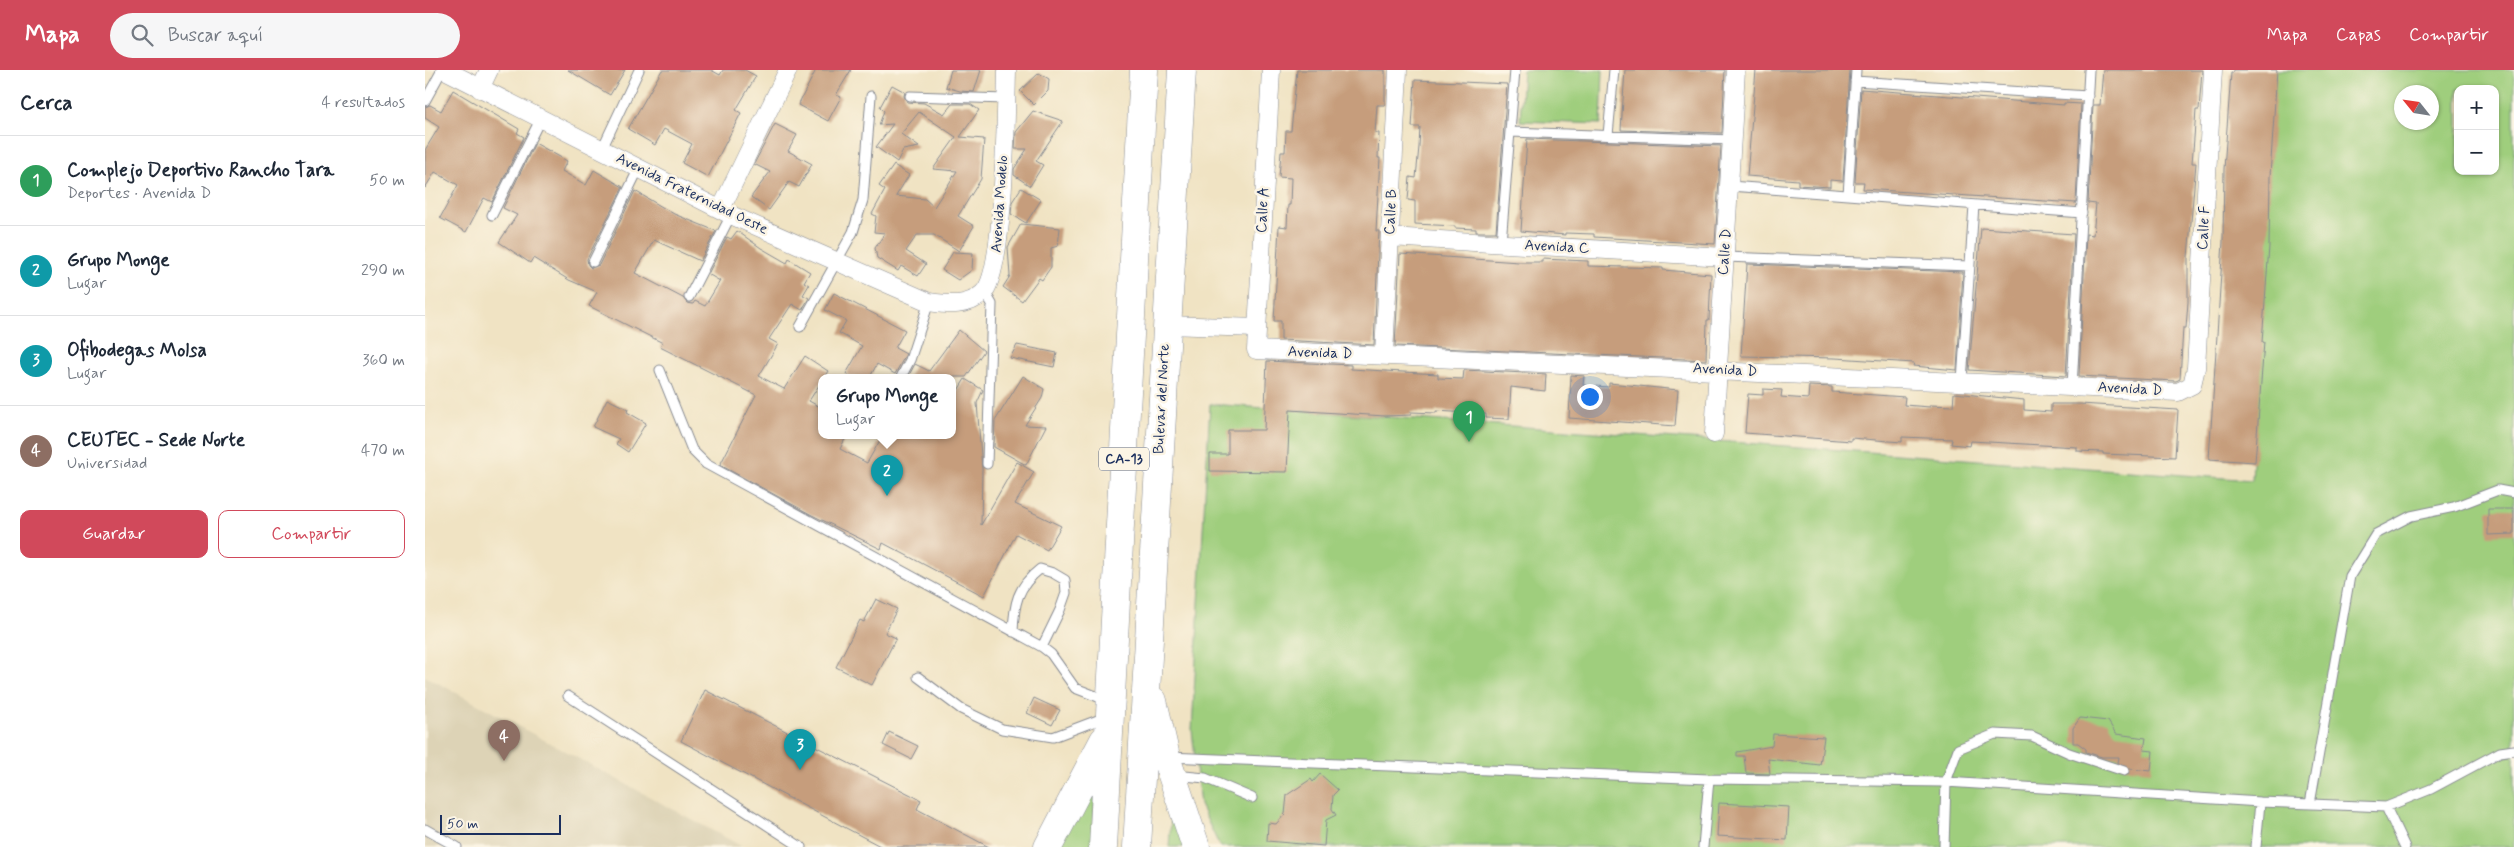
<!DOCTYPE html>
<html lang="es">
<meta charset="utf-8">
<style>
:root{--surface:#fff;--page:#f6f6f7;--text:#1f2937;--muted:#747a83;--line:#e0e1e3;--accent:#d1495b}
body{margin:0;font-family:Mynerve,sans-serif;background:var(--page);color:var(--text)}
.controls{position:absolute;right:15px;top:15px;display:grid;overflow:hidden;border-radius:10px;box-shadow:0 1px 4px #0004}
.controls button{width:45px;height:45px;display:grid;place-items:center;padding:0;border:0;border-bottom:1px solid var(--line);background:var(--surface);color:var(--text);font:25px sans-serif}
.compass{position:absolute;left:1969px;top:15px;width:45px;height:45px;border-radius:50%;background:var(--surface);box-shadow:0 1px 4px #0004;rotate:300deg}
.scale{position:absolute;left:15px;bottom:12px;width:121px;box-sizing:border-box;padding-left:5px;border:2px solid #1b2f5e;border-top:0;font-size:14px;line-height:18px;white-space:nowrap;color:#1b2f5e;-webkit-text-stroke:4px #fcf5e5;paint-order:stroke}
.you{position:absolute;left:1164px;top:326px;width:18px;height:18px;margin:-12px;border:4px solid #fff;border-radius:50%;background:#1a73e8;box-shadow:0 0 0 8px #1a73e833}
.badge{display:grid;place-items:center;width:32px;height:32px;border-radius:50%;background:var(--accent);color:#fff;font-size:16px;font-weight:700}
.pin{position:absolute;translate:-50% -41px;filter:drop-shadow(0 1px 2px #0008)}
.pin::after{content:'';position:absolute;top:26px;width:18px;height:15px;background:inherit;clip-path:polygon(0 0,100% 0,50% 100%)}
.popup{position:absolute;left:393px;top:304px;width:138px;height:65px;box-sizing:border-box;display:grid;place-content:center;border-radius:10px;background:var(--surface);filter:drop-shadow(0 1px 4px #0005);font-size:16px;white-space:nowrap;color:var(--muted)}
.popup b{font-size:19px;color:var(--text)}
.popup::after{content:'';position:absolute;left:50%;top:100%;margin-left:-10px;border:10px solid transparent;border-top-color:var(--surface)}
.list{margin:0;padding:0;list-style:none}
h2{display:flex;justify-content:space-between;align-items:center;height:65px;margin:0;padding:0 20px;font-size:21px}
h2 small{font-size:16px;font-weight:400;color:var(--muted)}
.list li{display:grid;grid-template-columns:32px 1fr auto;gap:15px;align-items:center;box-sizing:border-box;height:90px;padding:0 20px;border-top:1px solid var(--line)}
.list b{display:block;font-size:19px;white-space:nowrap}
.list p{margin:0;font-size:16px;white-space:nowrap;color:var(--muted)}
.list em{font-size:16px;font-style:normal;color:var(--muted)}
.actions{display:flex;gap:10px;padding:15px 20px}
.actions a{flex:1;padding:11px 0;border:1px solid var(--accent);border-radius:10px;text-align:center;font-size:18px;color:var(--accent)}
.actions .main{background:var(--accent);color:#fff}
.icon{flex:none;width:28px;height:28px;fill:none;stroke:currentColor;stroke-width:2;stroke-linecap:round;stroke-linejoin:round}
.map{position:relative;flex:none;width:2089px;height:777px;overflow:hidden}
header{display:flex;align-items:center;gap:30px;box-sizing:border-box;height:70px;padding:0 25px;background:var(--accent);color:#fff}
header strong{font-size:24px}
nav{display:flex;gap:28px;margin-inline-start:auto;font-size:18px}
.search{width:350px;height:45px;background:var(--page);display:flex;align-items:center;gap:12px;box-sizing:border-box;padding:0 18px;border-radius:28px;color:var(--muted);font-size:19px}
main{display:flex}
aside{flex:1;background:var(--surface)}
.map>svg:first-child{display:block}
.built{fill:#ddd3b6}
.green{fill:#9fce7d;stroke:#5d7e6e;fill-rule:evenodd}
.building{fill:#c69d7c}
.lines{fill:none;stroke-linecap:round;stroke-linejoin:round}
.service-casing{stroke:#868990;stroke-width:11}
.minor-casing{stroke:#868990;stroke-width:19}
.trunk-casing{stroke:#868990;stroke-width:29}
.service{stroke:#fff;stroke-width:9}
.minor{stroke:#fff;stroke-width:18}
.trunk{stroke:#fff;stroke-width:28}
.labels{text-anchor:middle;dominant-baseline:central;stroke-width:5;stroke-linejoin:round;paint-order:stroke}
.shield{fill:#fcf5e5;stroke:#5e6a86;stroke-width:1}
.shield-label{font-size:14px;font-weight:bold;fill:#1b2f5e}
.street-label{font-size:15px;fill:#1b2f5e;stroke:#fcf5e5}
</style>
<header>
<strong>Mapa</strong>
<div class="search"><svg class="icon" aria-label="search" viewBox="0 0 24 24"><circle cx="10" cy="10" r="6"/><path d="M15 15l6 6"/></svg>Buscar aquí</div>
<nav><a>Mapa</a><a>Capas</a><a>Compartir</a></nav>
</header>
<main>
<aside>
<h2>Cerca<small>4 resultados</small></h2>
<ul class="list">
<li><span class="badge" style="background:#2e9e5b">1</span><div><b>Complejo Deportivo Rancho Tara</b><p>Deportes · Avenida D</p></div><em>50 m</em></li>
<li><span class="badge" style="background:#0f9aa8">2</span><div><b>Grupo Monge</b><p>Lugar</p></div><em>290 m</em></li>
<li><span class="badge" style="background:#0f9aa8">3</span><div><b>Ofibodegas Molsa</b><p>Lugar</p></div><em>360 m</em></li>
<li><span class="badge" style="background:#8d6e63">4</span><div><b>CEUTEC - Sede Norte</b><p>Universidad</p></div><em>470 m</em></li>
</ul>
<div class="actions"><a class="main">Guardar</a><a>Compartir</a></div>
</aside>
<div class="map">
<svg width="2089" height="777" viewBox="0 0 2089 777">
<rect width="100%" height="100%" fill="#fcf5e5"/>
<filter id="ink" filterUnits="userSpaceOnUse"><feTurbulence type="fractalNoise" baseFrequency=".02" numOctaves="2"/><feDisplacementMap in="SourceGraphic" scale="10" xChannelSelector="R" yChannelSelector="G"/><feConvolveMatrix kernelMatrix="1 2 1 2 8 2 1 2 1" color-interpolation-filters="sRGB"/></filter>
<filter id="wash" filterUnits="userSpaceOnUse"><feTurbulence type="fractalNoise" baseFrequency=".0096" numOctaves="4" result="noise"/><feDisplacementMap in="SourceGraphic" scale="20" xChannelSelector="R" yChannelSelector="G"/><feGaussianBlur stdDeviation="1.12" result="paint"/><feColorMatrix in="noise" values="0 0 0 0 0 0 0 0 0 0 0 0 0 0 0 0 0 1.4 0 .05"/><feComposite in="paint" operator="in"/></filter>
<g filter="url(#wash)">
<rect width="100%" height="100%" fill="#f0e3c3"/>
<!-- built -->
<path class="built" d="M0 606 318 777H0Z"/>
<!-- green -->
<path class="green" d="M1098 0H1178L1176 54 1095 51Z
M1850 0H2089V777H795L775 735 767 660 785 334 1827 410ZM2033 19H2070V101H2033ZM1976 22H2006V52H1976Z
M672 698 667 777H631Z
M747 736 762 777H744Z"/>
<g id="blocks">
<!-- building -->
<path class="building" d="M143 0H200L185 25Z
M237 0H286L295 5 298 0H320L331 6 311 40 316 43 283 107 257 93 267 74 239 59 230 75 203 59Z
M391 0H426L411 25 416 27 403 51 373 35Z
M526 0H556L549 22 535 21 521 17Z
M872 0H960V35H952L950 63H954L953 88H955L951 161H954L953 182 949 275 856 270V251H849L854 156 862 157 863 135H865L866 108 854 107 856 82H860L861 61H866Z
M1200 0H1300L1297 63 1196 60Z
M1331 0H1425L1418 111 1405 110V117L1373 115V110L1322 106Z
M1678 0H1777L1774 40H1771L1769 68 1767 93H1771L1763 187V232L1761 258H1758L1755 309 1751 311 1654 306 1661 164 1668 165 1671 134 1663 133 1668 35H1675Z
M1809 0H1852L1845 106 1844 177 1837 272H1839L1830 392 1784 389 1798 172 1799 99 1806 3H1808Z
M614 3 624 9 623 21 609 35 595 21Z
M990 10 1082 14 1071 162H1051V159L1030 158V156L990 154V131L983 130 985 107 991 108 994 77 995 57H987Z
M467 15 480 22 479 26 482 32 499 33 519 44 527 34H545L554 40 535 67 559 69 556 109 533 146 549 156 534 181 509 165H492L481 181 501 194 493 206 476 196 473 201 452 188 450 178 460 163 449 162 451 146 447 144 460 120 454 116 469 95 484 105 471 126 500 129 509 137 532 101 508 99 531 67 494 42 476 64 494 77 478 80 472 92 451 77 468 54 454 55 459 41 455 37Z
M1436 19 1639 35V33L1656 34 1651 133 1438 119 1439 112H1430Z
M28 20 94 59 92 63 99 67 67 132 59 128 41 162 15 148 33 115 10 102 0 118V80L14 57 0 48V37L5 35 16 41Z
M608 41 638 51 611 91 618 95 605 116 589 105V99L602 79H590L591 62Z
M350 54 372 65 363 81 387 94 374 117 364 112 344 140 326 127 345 102 329 94Z
M1102 69 1296 76 1290 174 1169 167V164L1140 163V165L1096 161Z
M110 73 142 91 137 101 161 115 169 100 198 117 162 189 163 195 166 198 174 195 210 121 249 144 291 161 275 191 229 170 210 203 258 228 262 233 268 234 270 231 280 236 295 211 283 204 302 167 306 169 312 161 336 178 362 193 364 189 385 202 379 212 384 215 378 225 384 228 377 240 367 234 344 269 353 274 334 306 359 319 380 286 403 301 384 331 397 338V365H422L415 379 442 393 458 365H527V330L540 309 558 320 552 333 557 399 556 455 592 392 609 402 590 434 636 456 622 480 591 464 559 526 458 473 456 479 387 445 295 395 331 325 235 277 238 273 164 236 172 222 144 210 108 188 105 193 74 172 92 145 78 138Z
M596 118 616 130 601 153 586 144 587 132Z
M596 154 635 158 633 176 626 178V197L617 210 614 208 597 231 578 217 585 206 583 177Z
M1556 158 1649 164 1641 306 1544 300Z
M528 182 548 183 547 200 533 210 517 200Z
M975 184 1094 192H1117V189L1163 191V196L1238 198V200L1286 204 1284 250H1282L1281 290 970 276Z
M1322 194 1538 202 1532 300 1488 296 1489 293 1410 288 1316 286Z
M409 223 480 260 470 278 481 284 470 304 452 294 445 307H428L421 304 437 276 414 263 421 251 400 240Z
M534 260 559 281 541 307H483L490 294 504 301Z
M592 275 632 283 629 297 585 288Z
M842 291 926 295V299L1013 304V308L1038 309 1039 300 1121 304 1120 321 1086 317 1084 349 1061 348V344L1011 341V343L986 342V345L960 346 865 340 862 402 785 401V384H803V360H839Z
M1146 305 1159 306 1158 315 1184 317V313L1253 320 1250 356 1144 348Z
M598 306 619 319 617 328 600 355 621 356 601 395 569 377 570 351Z
M1384 316 1407 317V322L1480 327 1479 335 1505 337V335L1528 336 1529 323 1599 330V340L1626 342V334H1655L1753 340 1750 387 1678 384V382L1652 381V377L1546 371 1545 376 1526 374 1527 369 1477 367V372L1426 368V371L1320 363 1323 324 1338 325V319L1357 320 1356 327 1383 329Z
M182 329 203 339 202 342 221 353 203 382 191 374 194 369 168 357Z
M2063 439H2089V464L2063 465Z
M451 529 472 539 460 563 471 568 447 615 411 597 435 550 439 552Z
M280 620 496 730 492 739 564 777H457L256 671Z
M609 628 635 640 627 655 602 643Z
M1655 648 1683 651 1691 664 1721 668 1719 680 1728 681 1726 701 1705 699 1693 693 1694 687H1677L1661 682V679L1653 673H1648V658Z
M464 662 493 676 486 689 458 675Z
M1348 664 1399 667 1395 695 1343 689 1345 704 1321 703 1319 686H1312V682L1347 676Z
M895 704 913 720 908 725 907 739 911 745 901 750 899 776 842 771 843 753 851 754 860 744 862 725 886 709 888 712Z
M1294 733 1364 737 1362 770 1292 766Z"/>
</g>
</g>
<g filter="url(#ink)">
<use href="#blocks" fill-opacity="0" stroke="#868990" stroke-width="1"/>
<g class="lines">
<defs>
<path id="service" d="M1430 11 1663 26
M485 26 581 29
M0 31 17 0
M1085 62 1307 70
M1183 65 1189 0
M176 81 214 0
M1305 116 1657 143
M1423 125 1431 0
M67 145 115 50
M1076 173 1090 0
M1300 187 1545 196
M168 192 213 100
M560 222 567 234 562 394
M264 227 306 145
M375 257 428 162 438 130 446 26
M235 300 267 380 281 394 617 577 626 584 650 618 681 630
M476 307 485 290 504 232
M1537 311 1549 135
M1647 317 1664 0
M588 562C589 534 592 517 615 499L628 503 640 510 641 523 635 540 617 577
M493 607 536 639 577 659 628 667 681 647
M143 626 376 777
M743 687 1284 709 1521 712 1835 732 1961 737 2006 719 2075 682 2089 680
M750 705 780 708 827 728
M1885 734 1925 506 1951 464 1986 446 2029 437 2073 420 2089 423
M1961 737 1980 777
M0 759 32 777
M1278 777 1284 709
M1519 777 1521 712 1533 679 1570 664 1607 666 1644 683 1699 701
M1831 777 1835 732"/>
<path id="minor" d="M20 0 306 145 504 232C524 235 543 237 558 223 580 202 581 38 582 0
M846 0 831 280 1753 322 1767 315 1771 298 1788 0
M55 19 64 0
M296 139 363 0
M965 167 1300 187
M742 255 832 258
M959 285 973 0
M1289 364 1311 0"/>
<path id="trunk" d="M728 631 741 687 771 777
M623 777 679 670
M678 777 719 0
M712 777 757 0"/>
</defs>
<!-- service casing -->
<use href="#service" class="service-casing"/>
<!-- minor casing -->
<use href="#minor" class="minor-casing"/>
<!-- trunk casing -->
<use href="#trunk" class="trunk-casing"/>
<!-- service -->
<use href="#service" class="service"/>
<!-- minor -->
<use href="#minor" class="minor"/>
<!-- trunk -->
<use href="#trunk" class="trunk"/>
</g>
</g>
<g class="labels">
<!-- shield labels -->
<rect class="shield" x="674" y="377.5" width="50" height="23" rx="4"/>
<g class="shield-label">
<text x="699" y="389">CA-13</text>
</g>
<!-- street labels -->
<g class="street-label">
<text transform="translate(267 124) rotate(26)">Avenida Fraternidad Oeste</text>
<text transform="translate(575 134) rotate(-86)">Avenida Modelo</text>
<text transform="translate(838 140) rotate(-87)">Calle A</text>
<text transform="translate(966 142) rotate(-87)">Calle B</text>
<text transform="translate(1779 158) rotate(-87)">Calle F</text>
<text transform="translate(1132 177) rotate(3)">Avenida C</text>
<text transform="translate(1300 182) rotate(-86)">Calle D</text>
<text transform="translate(895 283) rotate(2)">Avenida D</text>
<text transform="translate(1300 300) rotate(3)">Avenida D</text>
<text transform="translate(1705 319) rotate(3)">Avenida D</text>
<text transform="translate(737 329) rotate(-87)">Bulevar del Norte</text>
</g>
</g>
</svg>
<div class="controls">
<button>+</button>
<button>−</button>
</div>
<svg class="compass" viewBox="-18 -18 36 36"><path d="M0-13l5 13h-10z" fill="#e53935"/><path d="M0 13l5-13h-10z" fill="#747a83"/></svg>
<div class="scale">50 m</div>
<div class="you"></div>
<div class="pin badge" style="left:1044px;top:372px;background:#2e9e5b">1</div>
<div class="pin badge" style="left:462px;top:426px;background:#0f9aa8">2</div>
<div class="popup"><b>Grupo Monge</b>Lugar</div>
<div class="pin badge" style="left:375px;top:700px;background:#0f9aa8">3</div>
<div class="pin badge" style="left:79px;top:691px;background:#8d6e63">4</div>
</div>
</main>
